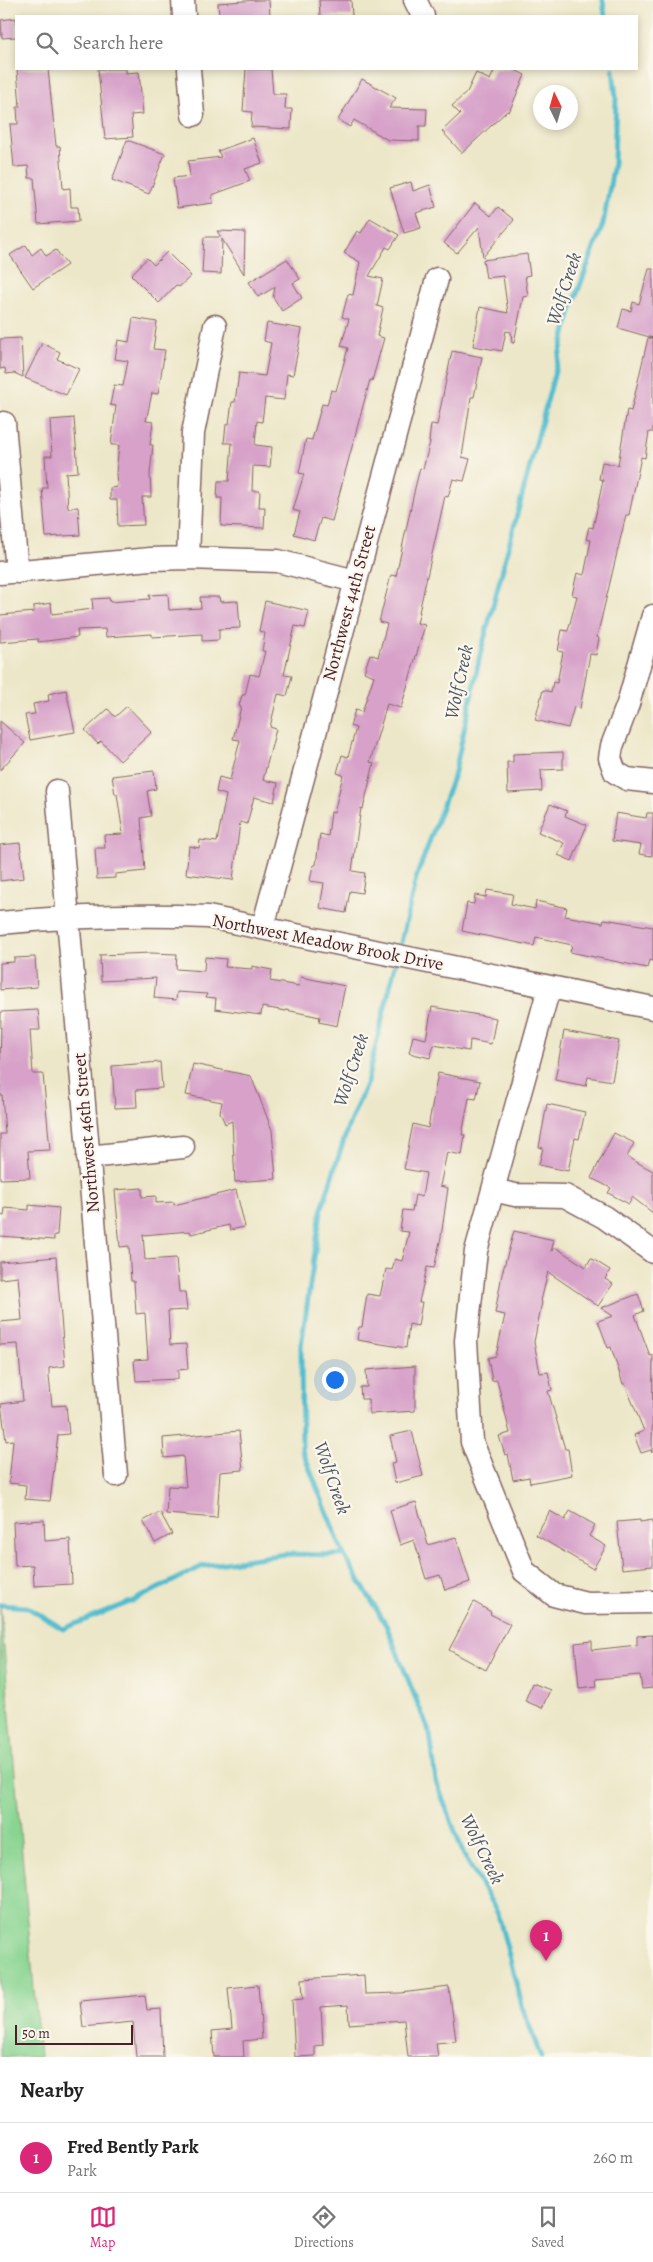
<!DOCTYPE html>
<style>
:root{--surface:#fff;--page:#f6f6f6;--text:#222;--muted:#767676;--line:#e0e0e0;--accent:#db2777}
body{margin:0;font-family:Alegreya,serif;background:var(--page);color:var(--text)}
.compass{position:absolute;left:533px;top:85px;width:45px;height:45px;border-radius:50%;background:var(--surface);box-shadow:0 2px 8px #0003;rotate:355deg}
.scale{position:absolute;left:15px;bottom:12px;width:118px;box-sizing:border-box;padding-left:5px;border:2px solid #4a1f2b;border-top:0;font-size:14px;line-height:18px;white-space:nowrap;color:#4a1f2b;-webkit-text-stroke:4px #fbf7ec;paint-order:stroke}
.you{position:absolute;left:334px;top:1379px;width:18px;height:18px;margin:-12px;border:4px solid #fff;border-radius:50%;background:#1a73e8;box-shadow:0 0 0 8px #1a73e833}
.badge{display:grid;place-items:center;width:32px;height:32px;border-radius:50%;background:var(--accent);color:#fff;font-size:16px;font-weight:700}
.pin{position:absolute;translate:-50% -41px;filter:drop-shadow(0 1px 2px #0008)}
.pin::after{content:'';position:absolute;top:26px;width:18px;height:15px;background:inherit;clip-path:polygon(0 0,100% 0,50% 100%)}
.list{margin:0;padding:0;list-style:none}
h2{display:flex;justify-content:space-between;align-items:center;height:65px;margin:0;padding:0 20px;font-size:21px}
h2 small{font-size:16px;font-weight:400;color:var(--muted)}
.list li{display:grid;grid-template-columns:32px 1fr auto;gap:15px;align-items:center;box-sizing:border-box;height:70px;padding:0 20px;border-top:1px solid var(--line)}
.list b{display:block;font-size:19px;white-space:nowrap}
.list p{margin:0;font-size:16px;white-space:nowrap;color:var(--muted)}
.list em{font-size:16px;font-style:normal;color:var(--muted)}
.icon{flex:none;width:28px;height:28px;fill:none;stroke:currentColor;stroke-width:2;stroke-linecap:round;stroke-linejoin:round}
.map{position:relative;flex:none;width:653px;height:2057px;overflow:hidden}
.search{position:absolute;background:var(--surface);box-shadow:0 2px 8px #0003;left:15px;right:15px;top:15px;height:55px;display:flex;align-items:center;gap:12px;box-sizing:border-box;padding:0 18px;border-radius:0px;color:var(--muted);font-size:19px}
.sheet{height:135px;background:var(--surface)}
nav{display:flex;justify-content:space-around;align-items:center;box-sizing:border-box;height:70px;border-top:1px solid var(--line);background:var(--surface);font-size:14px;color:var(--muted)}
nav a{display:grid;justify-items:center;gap:2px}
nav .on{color:var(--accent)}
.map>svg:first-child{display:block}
.green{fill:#88d491;stroke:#697a5e}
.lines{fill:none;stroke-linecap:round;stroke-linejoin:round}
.stream{stroke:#52bdce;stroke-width:5}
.building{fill:#d7a1c9}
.minor-casing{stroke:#836562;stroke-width:25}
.minor{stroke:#fff;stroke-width:22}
.labels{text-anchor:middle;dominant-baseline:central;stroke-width:4.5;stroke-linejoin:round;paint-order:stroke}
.street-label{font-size:18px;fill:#4a1f2b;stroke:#fbf7ec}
.water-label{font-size:19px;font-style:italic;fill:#4d5664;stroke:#fbf7ec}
</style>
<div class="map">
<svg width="653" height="2057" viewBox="0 0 653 2057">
<rect width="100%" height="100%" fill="#fbf7ec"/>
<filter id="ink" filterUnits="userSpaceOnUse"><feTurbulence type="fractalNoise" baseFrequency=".02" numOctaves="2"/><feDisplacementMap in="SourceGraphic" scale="10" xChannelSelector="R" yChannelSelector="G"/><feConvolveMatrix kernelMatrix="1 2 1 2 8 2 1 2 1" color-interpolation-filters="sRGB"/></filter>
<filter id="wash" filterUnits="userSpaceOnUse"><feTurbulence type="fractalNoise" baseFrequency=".0096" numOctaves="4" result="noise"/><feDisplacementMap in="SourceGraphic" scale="20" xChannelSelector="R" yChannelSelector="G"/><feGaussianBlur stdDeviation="1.12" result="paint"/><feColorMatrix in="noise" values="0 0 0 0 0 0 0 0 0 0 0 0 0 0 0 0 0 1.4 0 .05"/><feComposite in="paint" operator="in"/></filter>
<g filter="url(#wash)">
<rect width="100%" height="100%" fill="#ede7c9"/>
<!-- green -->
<path class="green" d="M0 1604 40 2057H0Z"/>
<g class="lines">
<!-- stream -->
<path class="stream" d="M603 0 605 16
M399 951 416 878 455 772 481 651 572 307 603 224 614 163 616 98 613 69
M396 961 367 1082 348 1127 321 1211 301 1346 302 1450 344 1555 386 1625 430 1734 436 1781 464 1855 498 1914 523 2009 541 2057
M0 1605 27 1607 63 1629 133 1601 203 1566 285 1554 344 1555"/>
</g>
<g id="blocks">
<!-- building -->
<path class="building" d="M257 0H269L270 16H219L218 3Z
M319 0H351L352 16H320Z
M16 18V37L2 38 1 20Z
M17 69H48L56 146H60L63 189 70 188 71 207H78L79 221 38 224 34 178H29L28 166 14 167 10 124H18L17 107H20Z
M98 69H126V73L139 72 143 114 131 115 133 137 105 139Z
M246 69H271L273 94H286L285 109H292L291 129 251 127 252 112 243 111Z
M495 69H513L525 75 509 112 507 111 462 153 442 131 460 114 452 106 467 92 476 73 490 80Z
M362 79 396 98 389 108 427 109 426 126H419V141L388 140 354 120 350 127 338 120Z
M253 138 262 163 245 169 250 181 212 195 213 203 177 208 173 178 190 176 188 161 221 157 218 151Z
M127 140 165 154 149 194 112 180Z
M411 182 413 191 430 185 436 207 416 213 421 228 404 233 390 188Z
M475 203 491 216 498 207 514 220 483 257 479 227 457 253 444 243Z
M370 218 399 235 390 249 386 247 369 276 383 279 377 306 383 308 377 336 384 338 372 381 370 380 332 521 321 518 314 540 294 534 300 512 293 510 304 474 299 473 306 439 312 440 322 404 327 405 331 390 336 391 348 348 341 346 349 319 342 317 348 294 353 295 360 262 344 253 357 231 361 233Z
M217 231 245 232 244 274 222 239 221 274 202 273 204 237H221Z
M26 245 32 255 41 248 46 256 56 250 67 265 33 288 10 255Z
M167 252 191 276 179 287 176 285 159 303 131 275 147 258 154 265Z
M527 254 530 275 525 276 528 296 523 297 514 343H512L511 332 506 331 502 351 473 346 480 307 508 313 503 276 486 278 483 260Z
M287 259 300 279 293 283 302 298 282 311 273 297 275 287 258 297 249 282Z
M649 269H653V338L618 328 623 309 631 311 633 302 639 304Z
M133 318 157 322 153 349 165 350 158 394 152 393 146 421 153 422 150 445H153L150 474 151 497H142L144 525 118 526 117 500H110V488L117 487 116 473 119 445H111L116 406 110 405 114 385 123 386 128 361 115 359 118 340 129 342Z
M267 323 302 329 293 375 287 374 284 400 265 398 262 422 257 421 255 445 272 447 270 467 253 466 252 491H260L259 507H265L264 528 221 526 222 498H217L218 481H229L232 443H224L226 424H229L232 402H235L239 373 265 376 271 343 264 341Z
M21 338 23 377 14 373 6 374 5 368 0 369V339Z
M648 338H653V432H649L645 458 641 457 629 515H626L597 637 599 638 596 655 590 654 580 708 574 707 568 728 535 720 543 690 551 692 553 682 557 683 563 652 558 651 562 630 568 631 577 596 572 595 577 573 584 575 591 540 586 539 589 527 593 528 603 480 599 479 602 462 618 465 627 410 631 411Z
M42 343 60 352 57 359 79 369 66 395 25 378Z
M452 351 482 357 474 397H471L462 457 470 459 464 481 453 479 448 497 445 496 419 612H420L417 623 425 625 401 708 387 704 370 762 374 763 363 809 361 808 352 871 365 873 362 893 350 891 346 913 320 908 324 883 310 881 313 865H316L320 834 328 836 331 812 334 813 343 775 337 773 342 755 348 757 356 728 350 726 355 710 362 712 374 676 364 672 370 654 378 657 387 624 379 622 391 575 396 576 415 488 420 468 423 469 430 442H429L431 424 437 425Z
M74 418 78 472 66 473 68 508 78 507 80 535 46 537 42 488H47L45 456H52L50 420Z
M168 594 169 610 201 608 200 597H219L220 602 238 601 240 628 219 629V640L202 641V634L152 637V634L106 637 105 629 77 630 78 637 38 642V639L0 642V615L34 612V606L51 603 52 614 93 609 92 599 109 598 110 602 150 599 149 595Z
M265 601 309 611 305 628 295 626 284 675 292 676 287 696 278 694 270 727 276 729 263 780 278 783 274 802 254 797 247 824 240 822 233 880 186 874 189 846 199 848 200 840 217 842 226 795 216 792 219 777 230 780 240 740 233 739 241 707 239 706 242 695H245L250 674 259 676 265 651H262L265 633 259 631Z
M66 690 75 732 30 740 25 715 35 714 33 704 49 701 48 694Z
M127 706 152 732 120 761 101 741 98 744 85 730 108 709 115 717Z
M0 721 25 743 0 770Z
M563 752V769L541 770 542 791 508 793 507 762H513V754Z
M154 771 156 789 147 791 151 816 141 818 145 871 115 874V878L97 879 95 848H105L104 835 123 834 117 794H115L112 776Z
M550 804 567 811 565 816 587 825 572 861 558 855 564 843 538 832Z
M616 813 646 818 647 813H653L652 856 639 854 641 845 612 841Z
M20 843 24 878 0 881V845Z
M487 890 513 894 511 904 535 909 536 901 567 908 565 916 603 923 604 919 653 927V961L649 960 647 968 570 952 572 945 536 937 534 946 462 931 467 903 474 904 475 895 486 897Z
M151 953 177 954 176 969 204 971 205 957 226 959 225 967 252 969V966L272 970 270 981 299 986 301 977 345 986 337 1026 319 1022 320 1017 286 1010V1011L262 1007 261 1015 215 1009 216 998 206 997 207 994 177 992 176 1000 154 998 156 978 101 981 100 955Z
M35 957 37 987 0 990V963L14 962V958Z
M432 1007 496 1018 491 1044 470 1040 469 1051 434 1045 430 1058 409 1053 413 1036 426 1039Z
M38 1010 40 1030H30L33 1074H43L50 1150 28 1151 30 1178 0 1179V1134H5L2 1095H0L1 1012Z
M564 1031 619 1041 612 1081 588 1077 586 1086 555 1080Z
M160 1062 162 1088 136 1090 137 1107 115 1108 112 1066Z
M193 1064 251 1076 272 1130 276 1179 235 1182 232 1121 225 1124 220 1112 222 1102 186 1095Z
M438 1073 480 1081 476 1099 469 1098 462 1135H465L462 1155 447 1152 440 1186 448 1188 441 1237 434 1268 427 1267 419 1302H422L418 1326 409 1324 406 1348 357 1340 359 1327H362L367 1294 380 1296 386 1269 392 1270 395 1259 402 1261 409 1232 400 1231 403 1210 412 1211 415 1195 422 1197 426 1173 404 1169 413 1124 428 1128Z
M547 1104 585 1112 579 1139 575 1138 568 1171 539 1165 543 1148 539 1147Z
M614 1133 634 1143 627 1157 653 1171V1213L632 1197 629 1204 608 1193 611 1188 591 1178Z
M142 1188V1197L156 1196V1203L174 1202V1205L236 1190 245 1227 230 1230 229 1225 191 1234 190 1231 143 1235 145 1260 176 1258 179 1292H185L187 1310 168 1311 170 1345 186 1344 188 1369 178 1370V1379L136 1381 134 1360 148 1359 145 1313 136 1314 134 1281H131L129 1246 120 1247 115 1190Z
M29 1205 59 1208 57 1235H54V1240L0 1236V1215L4 1216 5 1208 29 1210Z
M514 1231 554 1240 551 1252 555 1247 586 1267 591 1258 610 1270 605 1279 613 1284 598 1306 548 1272 541 1301 542 1302 534 1342 540 1373 548 1372 552 1390 548 1391 565 1449H568L572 1475 530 1483 529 1477 513 1480 508 1454 505 1455 499 1436 510 1433 497 1380 492 1381 488 1358 496 1356 505 1315 495 1313 502 1274Z
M56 1257 65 1366 49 1368V1376L52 1406 66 1405 69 1434 58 1435 50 1501 25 1499 26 1485 9 1483 13 1440 6 1441 1 1404 23 1401 18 1344 0 1345V1322L22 1320 18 1277 0 1279V1262Z
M638 1294 644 1311 635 1315 650 1356 653 1355 652 1453 651 1450 641 1453 634 1435 644 1431 625 1384H623L611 1347 608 1348 598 1321 613 1316 601 1308Z
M415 1366V1411L369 1414 368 1399H361L360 1387H367L366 1370Z
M239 1431 243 1470 220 1472 217 1518 166 1514 168 1486 186 1487 183 1456 164 1458 163 1438Z
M412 1431 423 1476 395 1483 391 1463 396 1462 390 1436Z
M416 1502 428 1545 456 1537 470 1582 445 1590 440 1575 426 1579 414 1540 400 1545 390 1510Z
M550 1511 565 1520 570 1511 595 1525 589 1536 606 1546 593 1569 536 1535Z
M160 1512 172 1534 155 1543 143 1521Z
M44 1520 45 1541 70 1539 72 1584 34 1586 33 1565 15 1566 13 1522Z
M640 1520V1522L653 1520V1566L622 1569 617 1522Z
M474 1602 491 1612 490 1614 510 1624 486 1670 449 1650Z
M653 1635V1688L642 1689 640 1675 596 1679 597 1686 579 1688 575 1643 592 1641V1650L637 1645V1636Z
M532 1683 550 1690 542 1708 525 1701Z
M364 1975 365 1994 401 1993 449 1987 456 2041 436 2043 438 2057H408L404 2020 349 2024 348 2005 321 2007 323 2045 315 2046V2056L295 2057 292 2000 303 1999 302 1979Z
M258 1985 262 2039 243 2041 244 2057H214L212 2031 232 2029 228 1988Z
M145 1995 147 2010 161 2009 163 2057H136L133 2022 83 2027 80 2001Z"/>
</g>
</g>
<g filter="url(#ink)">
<use href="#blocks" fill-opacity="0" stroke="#836562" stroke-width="1"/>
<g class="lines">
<defs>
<path id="minor" d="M183 0 184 16
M415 0 423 16
M189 69 193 115
M4 423 17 572
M188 558 193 433 215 326
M0 573 150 559 188 558 278 561 355 581
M653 616 628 704 612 746 610 758 615 772 627 779 653 782
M57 791 116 1475
M0 923C71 916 136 914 208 917L653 1008
M263 927 437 279
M549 988 476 1251 466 1341 472 1442 524 1571 554 1595 586 1603 653 1602
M88 1157 183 1147
M493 1190 515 1195 565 1196 604 1217 653 1252"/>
</defs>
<!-- minor casing -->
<use href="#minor" class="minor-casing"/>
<!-- minor -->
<use href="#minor" class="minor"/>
</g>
</g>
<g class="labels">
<!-- street labels -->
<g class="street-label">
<text transform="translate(349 603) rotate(-75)">Northwest 44th Street</text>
<text transform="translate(328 942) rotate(11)">Northwest Meadow Brook Drive</text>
<text transform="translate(86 1133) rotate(-95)">Northwest 46th Street</text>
</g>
<!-- water labels -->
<g class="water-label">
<text transform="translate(564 289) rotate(-72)">Wolf Creek</text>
<text transform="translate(459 682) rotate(-78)">Wolf Creek</text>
<text transform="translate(351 1070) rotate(-72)">Wolf Creek</text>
<text transform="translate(332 1478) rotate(71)">Wolf Creek</text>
<text transform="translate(482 1849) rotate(64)">Wolf Creek</text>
</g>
</g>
</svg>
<svg class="compass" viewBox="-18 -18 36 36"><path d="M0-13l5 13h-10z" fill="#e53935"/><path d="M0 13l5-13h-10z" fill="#767676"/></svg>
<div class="scale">50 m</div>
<div class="you"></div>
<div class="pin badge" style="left:546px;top:1961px">1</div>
<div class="search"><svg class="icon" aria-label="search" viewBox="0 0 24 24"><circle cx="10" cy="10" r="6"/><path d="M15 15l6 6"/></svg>Search here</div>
</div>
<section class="sheet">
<h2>Nearby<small></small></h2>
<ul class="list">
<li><span class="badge">1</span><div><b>Fred Bently Park</b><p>Park</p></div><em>260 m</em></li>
</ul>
</section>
<nav>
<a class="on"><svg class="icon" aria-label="map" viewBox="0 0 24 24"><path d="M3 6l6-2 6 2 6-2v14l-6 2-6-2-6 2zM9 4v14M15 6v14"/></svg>Map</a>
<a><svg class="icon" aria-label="directions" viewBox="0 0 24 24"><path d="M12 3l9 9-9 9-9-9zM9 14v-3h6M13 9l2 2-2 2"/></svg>Directions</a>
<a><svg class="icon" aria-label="saved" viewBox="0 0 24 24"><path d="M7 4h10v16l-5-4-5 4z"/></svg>Saved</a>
</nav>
